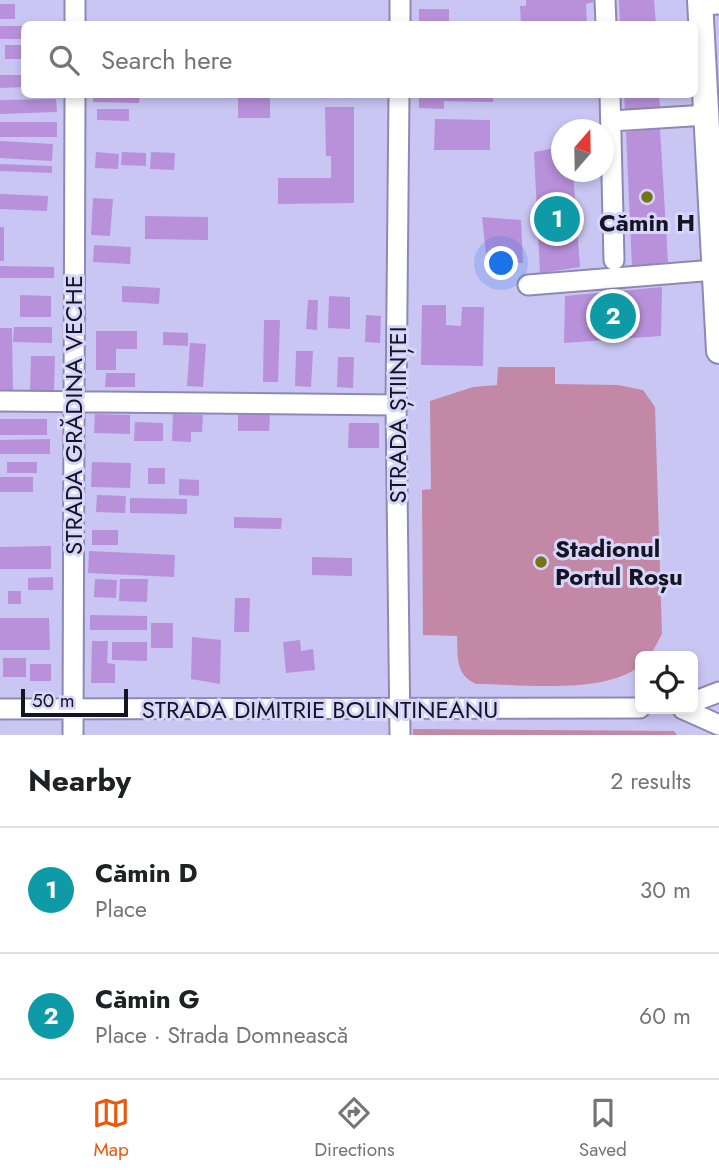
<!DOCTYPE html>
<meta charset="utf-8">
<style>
:root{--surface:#fff;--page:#f6f6f6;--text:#202124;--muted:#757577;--line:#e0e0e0;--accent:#ea580c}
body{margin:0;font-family:Jost,sans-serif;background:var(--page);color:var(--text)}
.controls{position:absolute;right:21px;bottom:21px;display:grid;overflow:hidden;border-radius:10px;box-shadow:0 4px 10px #0003}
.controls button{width:63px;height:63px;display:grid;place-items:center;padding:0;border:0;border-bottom:2px solid var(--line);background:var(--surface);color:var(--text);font:35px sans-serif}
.compass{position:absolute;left:551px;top:119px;width:63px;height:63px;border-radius:50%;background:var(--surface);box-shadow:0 4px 10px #0003;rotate:20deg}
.scale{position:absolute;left:21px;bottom:18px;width:107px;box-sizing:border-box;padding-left:7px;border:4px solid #151423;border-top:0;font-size:19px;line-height:24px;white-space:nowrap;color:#151423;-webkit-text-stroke:5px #d7d5f9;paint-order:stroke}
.you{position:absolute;left:502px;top:264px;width:24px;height:24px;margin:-18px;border:5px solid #fff;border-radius:50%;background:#1a73e8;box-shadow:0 0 0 10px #1a73e833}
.badge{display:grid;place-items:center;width:46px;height:46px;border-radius:50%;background:var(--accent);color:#fff;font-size:23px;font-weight:700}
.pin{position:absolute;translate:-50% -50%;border:4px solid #fff;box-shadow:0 2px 7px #0006}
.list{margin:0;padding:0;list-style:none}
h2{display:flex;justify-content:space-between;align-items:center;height:91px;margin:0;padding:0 28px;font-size:30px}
h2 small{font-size:23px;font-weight:400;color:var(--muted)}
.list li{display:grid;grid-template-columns:46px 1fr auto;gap:21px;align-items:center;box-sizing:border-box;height:126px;padding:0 28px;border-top:2px solid var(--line)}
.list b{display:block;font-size:26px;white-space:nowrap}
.list p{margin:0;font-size:23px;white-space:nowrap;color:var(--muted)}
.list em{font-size:23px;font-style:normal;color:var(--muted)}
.icon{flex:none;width:38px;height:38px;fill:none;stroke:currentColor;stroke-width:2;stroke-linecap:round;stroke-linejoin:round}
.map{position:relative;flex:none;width:719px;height:735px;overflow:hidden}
.search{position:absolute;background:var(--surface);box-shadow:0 4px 10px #0003;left:21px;right:21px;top:21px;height:77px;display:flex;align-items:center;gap:18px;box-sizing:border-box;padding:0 24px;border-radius:10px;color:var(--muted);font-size:26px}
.sheet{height:343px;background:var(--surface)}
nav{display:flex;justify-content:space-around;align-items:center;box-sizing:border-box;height:98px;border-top:2px solid var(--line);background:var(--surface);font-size:19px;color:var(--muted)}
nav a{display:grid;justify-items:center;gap:4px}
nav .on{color:var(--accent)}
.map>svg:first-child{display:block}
.green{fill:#c388a5}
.building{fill:#b891da}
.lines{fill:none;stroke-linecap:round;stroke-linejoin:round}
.minor-casing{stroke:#8d89b4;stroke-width:23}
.major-casing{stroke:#8d89b4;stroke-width:28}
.minor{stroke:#fff;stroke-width:19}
.major{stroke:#fff;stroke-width:24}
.poi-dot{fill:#757418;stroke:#d7d5f9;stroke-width:2.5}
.labels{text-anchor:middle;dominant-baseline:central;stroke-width:6;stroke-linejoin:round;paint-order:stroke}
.poi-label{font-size:24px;font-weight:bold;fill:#151423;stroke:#d7d5f9}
.street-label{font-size:24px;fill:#151423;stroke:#d7d5f9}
</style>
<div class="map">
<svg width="719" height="735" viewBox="0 0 719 735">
<rect width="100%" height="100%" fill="#cac6f4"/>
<!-- green -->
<path class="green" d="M498 367H555V384L618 385 643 390 655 407 662 634 650 656H640V666C603 695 523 684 476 684 455 674 458 658 457 636L423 635 422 490 431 489 430 401 473 387 497 385Z
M413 729 674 731 677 735H413Z"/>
<!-- building -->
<path class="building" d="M526 0H593V2L586 4 587 24H521L520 6H526Z
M619 0H654L656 24H620Z
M0 4H15V19H0Z
M419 9H449V24H419Z
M0 26H24V39H0Z
M5 45H24V59H5Z
M0 75H24V87L0 88Z
M93 94H140L139 103 93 102Z
M238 94H270V118H238Z
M419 94H493V102L444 101V109L419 108Z
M624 94H659L660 108 625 112Z
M56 99 57 112 0 114V100Z
M325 107H354V203L278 204V178H331V156H326Z
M97 109H129V121L97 120Z
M435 119 490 120V150H434Z
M0 122H57V137H0Z
M660 128 668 262 632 267 626 132Z
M0 141 53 144 52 161 0 158Z
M561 147V172H573L580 267 540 273 534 152Z
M96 152 119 154 118 169 95 168Z
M122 152 146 153V166L121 165Z
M151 152 175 153 174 170 150 169Z
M0 164 52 166V173L0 171Z
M0 194 48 196 47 211 0 209Z
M93 198 113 199 110 236 91 235Z
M145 216 208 217V240L145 239Z
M482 217 521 220 523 263H487Z
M0 227H4V261H0Z
M94 245 131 247 130 264 93 262Z
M0 266 54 267V278H0Z
M122 286 160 288 159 304 122 302Z
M662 287 661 336 564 343 565 296Z
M20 295 51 296V317H20Z
M329 296 350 297V329L328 328Z
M308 300H318L317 330 306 329Z
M422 305H446V325L461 326 462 307H484L483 366 421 365Z
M366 315 381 316 380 343 365 342Z
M264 320H280L278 382H263Z
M14 327H52V343L13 342Z
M0 328H12L13 393H0Z
M96 331H137V349H116V370H96Z
M163 332 188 333V346L163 345Z
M190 343 206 344 203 387 187 386Z
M296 351H313L311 387 295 386Z
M31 356H55L54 390H30Z
M338 357H354L353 388 337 387Z
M106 373H135V387H105Z
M95 414 130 415V434L94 433Z
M173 414 203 415 202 432H191V442L172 441Z
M238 415H270L269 431H238Z
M0 419H47V435H0Z
M135 422 163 423V441H134Z
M349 423H379V448H348Z
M50 439V454H0V440Z
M7 462H37V473H7Z
M92 462 131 463 130 488 91 487Z
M148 468H165V484H148Z
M0 477H33V492H0Z
M179 479 199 480V496L179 495Z
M97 495 126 496 125 513 96 512Z
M130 498 187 499V514L130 513Z
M234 517 282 518 281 529 234 528Z
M92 530H118V545H92Z
M51 546V569H0V547Z
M89 551 175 555 174 577 88 573Z
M312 557 352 558V576L312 575Z
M53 577V590H28V578Z
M95 579 117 580 116 598 94 597Z
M120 579H148L147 602 119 601Z
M8 591H21V604H8Z
M235 598H250L249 632H234Z
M90 615 147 616V630H90Z
M0 618H49L50 650H0Z
M151 623H173V648H151Z
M192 637 221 640 220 684 191 679Z
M300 640 301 651 313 649 315 670 286 673 283 642Z
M92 641H108L107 663 115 664V683H91Z
M112 642H147V661L112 660Z
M3 658H26V677H3Z
M30 664H51V681H30Z"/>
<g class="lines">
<defs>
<path id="minor" d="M605 0 606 24
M700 5 719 4
M75 24V0
M400 24V0
M399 94 396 405 400 735
M610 94 614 260
M611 121 707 115
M528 285 715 270
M0 401 396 405
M693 702 719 692
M0 709 640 708
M683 709 719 725
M73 735 75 94"/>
<path id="major" d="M700 0 719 351"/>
</defs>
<!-- minor casing -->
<use href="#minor" class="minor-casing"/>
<!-- major casing -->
<use href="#major" class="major-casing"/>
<!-- minor -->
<use href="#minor" class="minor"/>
<!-- major -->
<use href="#major" class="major"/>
</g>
<!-- markers -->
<g class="poi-dot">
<circle cx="647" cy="197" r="7"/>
<circle cx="541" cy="562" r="7"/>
</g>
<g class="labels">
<!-- poi labels -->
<g class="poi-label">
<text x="647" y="222">Cămin H</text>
<text x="555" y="548" text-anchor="start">Stadionul<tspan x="555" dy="28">Portul Roșu</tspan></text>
</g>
<!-- street labels -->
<g class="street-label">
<text transform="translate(73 415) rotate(-90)">STRADA GRĂDINA VECHE</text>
<text transform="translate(397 415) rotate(-90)">STRADA ȘTIINȚEI</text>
<text x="320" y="709">STRADA DIMITRIE BOLINTINEANU</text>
</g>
</g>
</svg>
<div class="controls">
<button><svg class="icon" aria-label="locate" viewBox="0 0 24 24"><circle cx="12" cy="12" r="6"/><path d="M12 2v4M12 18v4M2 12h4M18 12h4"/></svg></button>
</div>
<svg class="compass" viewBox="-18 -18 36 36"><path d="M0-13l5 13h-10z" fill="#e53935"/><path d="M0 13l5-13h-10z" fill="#757577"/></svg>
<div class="scale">50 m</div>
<div class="you"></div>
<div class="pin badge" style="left:557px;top:219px;background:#0f9aa8">1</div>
<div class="pin badge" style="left:613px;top:316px;background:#0f9aa8">2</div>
<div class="search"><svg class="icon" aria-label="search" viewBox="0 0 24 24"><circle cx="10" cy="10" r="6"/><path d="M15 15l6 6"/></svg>Search here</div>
</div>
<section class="sheet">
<h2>Nearby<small>2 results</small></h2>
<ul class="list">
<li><span class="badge" style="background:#0f9aa8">1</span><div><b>Cămin D</b><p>Place</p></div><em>30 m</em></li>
<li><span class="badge" style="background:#0f9aa8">2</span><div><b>Cămin G</b><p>Place · Strada Domnească</p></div><em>60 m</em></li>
</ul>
</section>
<nav>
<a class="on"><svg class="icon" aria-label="map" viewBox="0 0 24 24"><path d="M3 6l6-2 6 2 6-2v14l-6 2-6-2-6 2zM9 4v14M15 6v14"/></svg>Map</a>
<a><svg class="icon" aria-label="directions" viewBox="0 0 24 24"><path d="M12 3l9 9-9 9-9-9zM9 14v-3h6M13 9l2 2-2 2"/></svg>Directions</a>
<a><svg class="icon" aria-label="saved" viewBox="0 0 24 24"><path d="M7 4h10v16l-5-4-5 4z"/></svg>Saved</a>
</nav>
